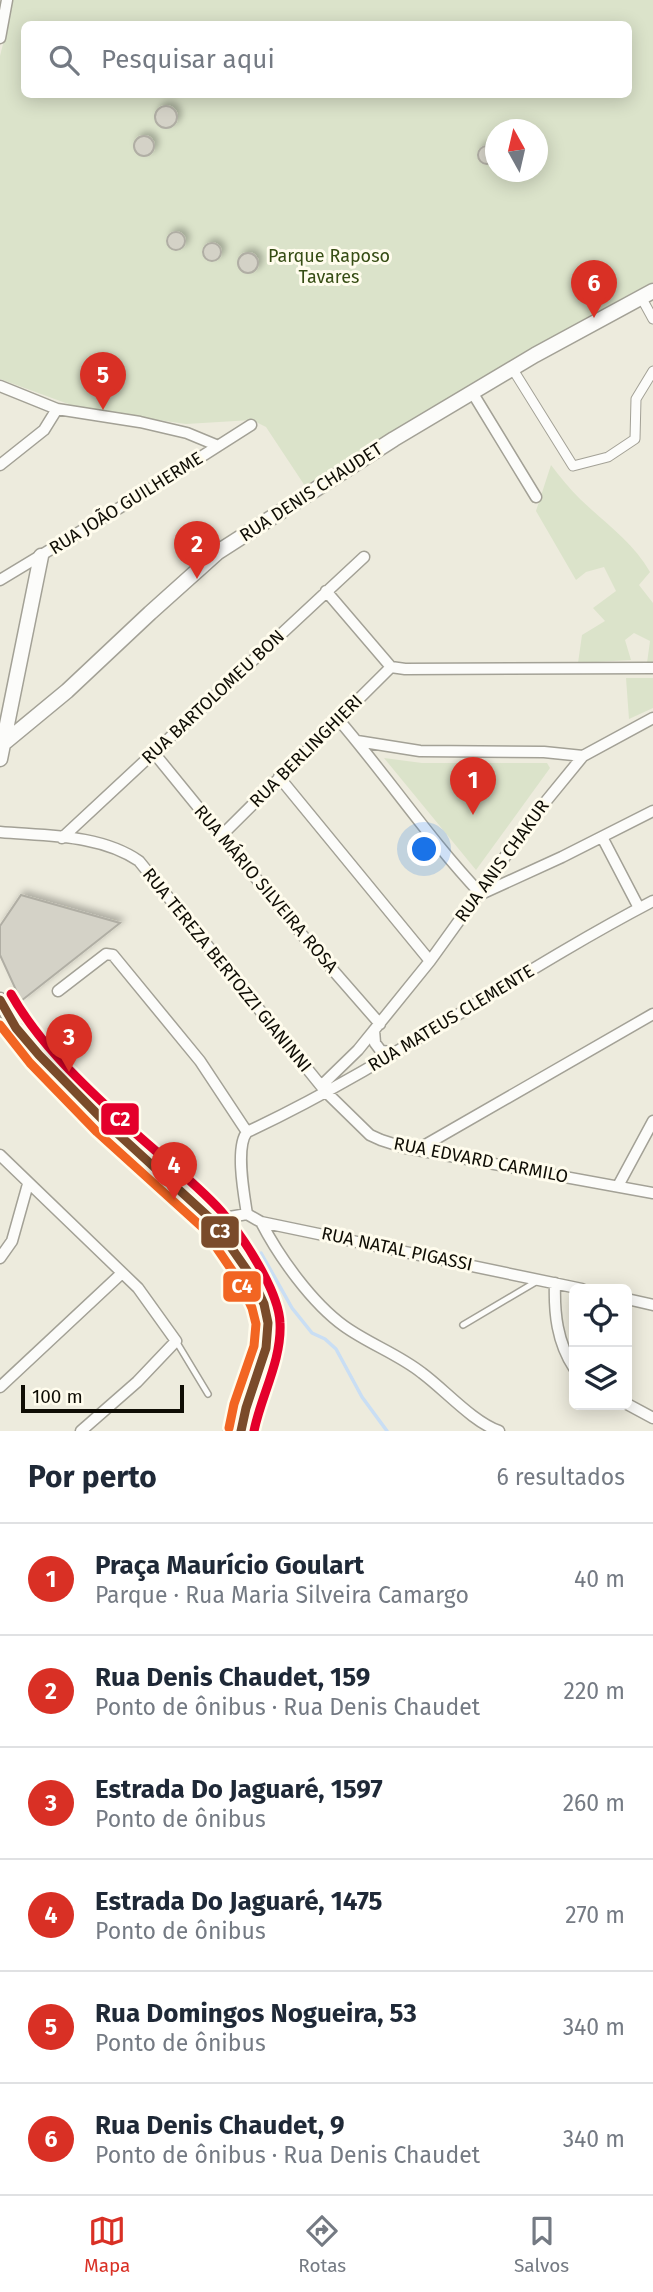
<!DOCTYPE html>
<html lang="pt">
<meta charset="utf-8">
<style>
:root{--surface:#fff;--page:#f2f2f3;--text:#1f2937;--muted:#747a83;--line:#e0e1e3;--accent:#d93025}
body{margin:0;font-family:"Fira Sans",sans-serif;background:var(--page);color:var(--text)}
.controls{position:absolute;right:21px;bottom:21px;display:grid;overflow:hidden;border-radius:10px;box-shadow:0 4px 18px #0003}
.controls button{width:63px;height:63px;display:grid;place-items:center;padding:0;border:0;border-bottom:2px solid var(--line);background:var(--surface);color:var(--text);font:35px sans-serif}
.compass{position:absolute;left:485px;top:119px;width:63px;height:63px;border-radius:50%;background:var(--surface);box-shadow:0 4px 18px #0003;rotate:352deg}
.scale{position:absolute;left:21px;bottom:18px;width:163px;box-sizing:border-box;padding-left:7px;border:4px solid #0f0d05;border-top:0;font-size:19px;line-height:24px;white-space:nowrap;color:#0f0d05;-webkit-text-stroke:5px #fffced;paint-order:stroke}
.you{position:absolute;left:425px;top:850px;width:24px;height:24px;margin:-18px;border:5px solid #fff;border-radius:50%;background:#1a73e8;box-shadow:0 0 0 10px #1a73e833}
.badge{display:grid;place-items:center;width:46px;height:46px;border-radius:50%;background:var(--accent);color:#fff;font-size:23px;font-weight:700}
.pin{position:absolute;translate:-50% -58px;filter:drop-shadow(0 2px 4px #0008)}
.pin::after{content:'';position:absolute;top:37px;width:24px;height:21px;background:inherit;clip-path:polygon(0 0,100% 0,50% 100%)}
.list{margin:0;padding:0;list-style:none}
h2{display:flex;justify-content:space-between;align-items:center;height:91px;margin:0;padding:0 28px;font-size:30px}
h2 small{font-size:23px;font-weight:400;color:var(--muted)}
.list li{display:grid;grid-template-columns:46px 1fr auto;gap:21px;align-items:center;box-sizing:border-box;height:112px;padding:0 28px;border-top:2px solid var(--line)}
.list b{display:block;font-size:26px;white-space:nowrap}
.list p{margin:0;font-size:23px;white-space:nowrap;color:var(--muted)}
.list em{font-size:23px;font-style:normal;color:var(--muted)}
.icon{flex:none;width:38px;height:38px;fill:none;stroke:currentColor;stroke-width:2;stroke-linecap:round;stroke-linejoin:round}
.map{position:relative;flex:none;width:653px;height:1431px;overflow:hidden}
.search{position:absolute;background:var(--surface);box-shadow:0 4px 18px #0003;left:21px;right:21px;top:21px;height:77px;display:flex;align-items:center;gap:18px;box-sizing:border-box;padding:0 24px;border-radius:10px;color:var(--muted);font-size:26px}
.sheet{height:763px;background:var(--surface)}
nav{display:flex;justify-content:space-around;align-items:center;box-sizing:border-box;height:98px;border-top:2px solid var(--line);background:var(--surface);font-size:19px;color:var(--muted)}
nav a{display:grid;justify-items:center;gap:4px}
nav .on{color:var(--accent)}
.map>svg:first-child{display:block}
.green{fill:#dbe3ca;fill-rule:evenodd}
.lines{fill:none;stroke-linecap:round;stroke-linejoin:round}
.stream{stroke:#c9def4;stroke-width:3.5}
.building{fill:#d4d2c7;stroke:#b0aea4;stroke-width:2;filter:url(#shadow)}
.service-casing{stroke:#a3a196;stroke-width:8}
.pedestrian-casing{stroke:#a3a196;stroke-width:11}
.minor-casing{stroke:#a3a196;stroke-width:13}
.tertiary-casing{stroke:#a3a196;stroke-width:17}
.service{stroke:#fcfcfa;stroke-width:5}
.pedestrian{stroke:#fcfcfa;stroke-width:9}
.minor{stroke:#fcfcfa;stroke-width:10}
.tertiary{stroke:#fcfcfa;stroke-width:14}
.bus-1-casing{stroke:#fffced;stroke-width:14}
.bus-2-casing{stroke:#fffced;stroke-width:14}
.bus-3-casing{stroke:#fffced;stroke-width:14}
.bus-1{stroke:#7a4b2a;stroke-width:9}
.bus-2{stroke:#f26522;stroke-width:9}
.bus-3{stroke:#e4002b;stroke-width:9}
.labels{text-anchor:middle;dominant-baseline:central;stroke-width:6;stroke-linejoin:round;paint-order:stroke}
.park-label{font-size:18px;fill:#364d14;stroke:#fffced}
.street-label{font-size:18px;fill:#0f0d05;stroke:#fffced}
.line-badge{stroke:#fffced;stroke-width:2.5}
.badge-label{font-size:19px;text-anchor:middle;font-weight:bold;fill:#fff}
</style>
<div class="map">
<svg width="653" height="1431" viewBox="0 0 653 1431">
<defs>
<filter id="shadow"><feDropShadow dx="4" dy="-4" stdDeviation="3.5" flood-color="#0004"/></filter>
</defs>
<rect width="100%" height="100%" fill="#edebdd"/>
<!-- green -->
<path class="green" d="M11 0H653V282C534 346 419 414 305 486L266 427 252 420 186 424 82 409 0 379V56L9 20ZM24 24H628V94H24ZM496 130H538V172H496Z
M551 465C560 477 570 489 580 499 605 523 633 542 650 572L639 585 653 603V663H647L650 641 634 633 625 640 631 660 578 663 582 635 605 621 593 608 616 591 604 567 586 572 576 580 536 511Z
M626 678H653V708L629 719Z
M384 758 422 763H547L550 768 476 870Z"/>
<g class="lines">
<!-- stream -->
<path class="stream" d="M261 1253 292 1308 312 1333 325 1339 336 1349 362 1397 387 1431"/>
</g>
<!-- building -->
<path class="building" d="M155 117a11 11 0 1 1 22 0a11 11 0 1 1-22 0Z
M134 146a10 10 0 1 1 20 0a10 10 0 1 1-20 0Z
M478 155a9 9 0 1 1 18 0a9 9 0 1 1-18 0Z
M167 241a9 9 0 1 1 18 0a9 9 0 1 1-18 0Z
M203 252a9 9 0 1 1 18 0a9 9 0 1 1-18 0Z
M238 263a10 10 0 1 1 20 0a10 10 0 1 1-20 0Z
M21 895 120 923 21 1001 0 955V926Z"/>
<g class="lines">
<defs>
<path id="service" d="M463 1325 539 1280
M176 1341 208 1394"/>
<path id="pedestrian" d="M641 297 653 319
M512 368 573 466 608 457 635 439 636 399 653 371"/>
<path id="minor" d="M0 38 7 0
M0 386 57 409 140 422 187 433 216 445
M472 392 536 497
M0 465 44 430 57 409
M0 580 149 490 251 425
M326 591 391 667 405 669 653 668
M338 719C387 776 429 839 481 894L562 857 653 811
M357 741 420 751 544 752 583 756
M154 753 304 937 380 1024
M279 777 430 961
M0 832C45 836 100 834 139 861L326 1092 370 1135 381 1140 406 1148 653 1193
M221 836 391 667
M602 837 639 908
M62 838 364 557
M58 991 106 954 113 955 200 1061 247 1132
M374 1030 375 1043 381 1051 393 1052
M321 1086 358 1050 430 961 538 811 583 756 653 718
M247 1132C388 1066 515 973 653 901
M247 1132C235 1147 244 1195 247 1214
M420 1148 653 1014
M0 1155 138 1288 176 1341 137 1382 81 1431
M618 1186 653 1121
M212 1220 247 1214 261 1222 582 1289
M261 1222C279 1257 312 1303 344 1326 369 1344 398 1354 422 1373 445 1390 473 1422 499 1431
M0 1258 12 1241 28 1184
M555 1283C554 1313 557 1342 574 1368
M627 1299 653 1305
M0 1387 122 1273
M627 1404 653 1418
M229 1431 240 1427"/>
<path id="tertiary" d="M4 743 67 691 150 613 218 552 394 439 535 355 653 291
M0 759 41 556
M0 1000 16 1028 39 1055 106 1123 212 1220 251 1276 264 1304 268 1323 266 1348 246 1408 241 1431"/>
</defs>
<!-- service casing -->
<use href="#service" class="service-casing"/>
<!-- pedestrian casing -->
<use href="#pedestrian" class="pedestrian-casing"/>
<!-- minor casing -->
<use href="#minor" class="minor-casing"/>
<!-- tertiary casing -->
<use href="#tertiary" class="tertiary-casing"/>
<!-- service -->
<use href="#service" class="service"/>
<!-- pedestrian -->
<use href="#pedestrian" class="pedestrian"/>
<!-- minor -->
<use href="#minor" class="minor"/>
<!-- tertiary -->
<use href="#tertiary" class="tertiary"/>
<defs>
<path id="bus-1" d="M0 1000 16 1028 39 1055 106 1123 212 1220 251 1276 264 1304 268 1323 266 1348 246 1408 241 1431"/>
<path id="bus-2" d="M0 1025 30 1063 97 1132 203 1228 240 1282 252 1308 256 1324 254 1346 234 1404 229 1428"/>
<path id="bus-3" d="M11 994C37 1040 76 1078 115 1114 148 1147 190 1177 221 1211 242 1235 279 1291 280 1323 282 1360 261 1396 254 1431"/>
</defs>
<!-- bus-1 casing -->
<use href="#bus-1" class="bus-1-casing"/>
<!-- bus-2 casing -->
<use href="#bus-2" class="bus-2-casing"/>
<!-- bus-3 casing -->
<use href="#bus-3" class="bus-3-casing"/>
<!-- bus-1 -->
<use href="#bus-1" class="bus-1"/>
<!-- bus-2 -->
<use href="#bus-2" class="bus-2"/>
<!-- bus-3 -->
<use href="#bus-3" class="bus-3"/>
</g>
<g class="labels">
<!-- park labels -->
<g class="park-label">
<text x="329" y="256">Parque Raposo<tspan x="329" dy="21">Tavares</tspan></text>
</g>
<!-- street labels -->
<g class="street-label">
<text transform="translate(311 492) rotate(-33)">RUA DENIS CHAUDET</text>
<text transform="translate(126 503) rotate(-32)">RUA JOÃO GUILHERME</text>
<text transform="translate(213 697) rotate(-43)">RUA BARTOLOMEU BON</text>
<text transform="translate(306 751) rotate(-45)">RUA BERLINGHIERI</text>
<text transform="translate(502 861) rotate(-54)">RUA ANIS CHAKUR</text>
<text transform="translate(266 889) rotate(50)">RUA MÁRIO SILVEIRA ROSA</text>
<text transform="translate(227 970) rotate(51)">RUA TEREZA BERTOZZI GIANINNI</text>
<text transform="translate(451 1018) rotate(-31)">RUA MATEUS CLEMENTE</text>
<text transform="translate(481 1160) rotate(11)">RUA EDVARD CARMILO</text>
<text transform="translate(397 1249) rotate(12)">RUA NATAL PIGASSI</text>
</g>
</g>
<g class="line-badge">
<rect x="100" y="1102" width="40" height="34" rx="7" fill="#e4002b"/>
<rect x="200" y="1215" width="40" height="34" rx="7" fill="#7a4b2a"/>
<rect x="222" y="1270" width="40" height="33" rx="7" fill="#f26522"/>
</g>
<g class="badge-label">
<text x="120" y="1126">C2</text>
<text x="220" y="1238">C3</text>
<text x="242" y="1293">C4</text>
</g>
</svg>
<div class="controls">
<button><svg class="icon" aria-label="locate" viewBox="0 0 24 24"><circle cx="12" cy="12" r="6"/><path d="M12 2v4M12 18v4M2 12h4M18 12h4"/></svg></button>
<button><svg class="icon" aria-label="layers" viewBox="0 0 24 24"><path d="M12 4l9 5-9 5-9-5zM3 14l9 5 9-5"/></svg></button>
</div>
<svg class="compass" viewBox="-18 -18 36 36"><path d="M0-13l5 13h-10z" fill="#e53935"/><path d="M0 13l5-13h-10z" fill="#747a83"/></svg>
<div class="scale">100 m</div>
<div class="you"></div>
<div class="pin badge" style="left:473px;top:815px">1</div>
<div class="pin badge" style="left:197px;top:579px">2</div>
<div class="pin badge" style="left:69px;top:1072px">3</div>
<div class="pin badge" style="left:174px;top:1200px">4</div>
<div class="pin badge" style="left:103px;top:410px">5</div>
<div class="pin badge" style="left:594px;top:318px">6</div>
<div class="search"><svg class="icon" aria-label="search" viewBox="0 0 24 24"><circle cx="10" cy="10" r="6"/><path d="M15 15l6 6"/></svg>Pesquisar aqui</div>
</div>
<section class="sheet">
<h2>Por perto<small>6 resultados</small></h2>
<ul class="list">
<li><span class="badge">1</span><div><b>Praça Maurício Goulart</b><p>Parque · Rua Maria Silveira Camargo</p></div><em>40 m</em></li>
<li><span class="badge">2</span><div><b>Rua Denis Chaudet, 159</b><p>Ponto de ônibus · Rua Denis Chaudet</p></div><em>220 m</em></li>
<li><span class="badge">3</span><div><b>Estrada Do Jaguaré, 1597</b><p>Ponto de ônibus</p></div><em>260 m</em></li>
<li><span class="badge">4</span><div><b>Estrada Do Jaguaré, 1475</b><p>Ponto de ônibus</p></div><em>270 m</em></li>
<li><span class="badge">5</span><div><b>Rua Domingos Nogueira, 53</b><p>Ponto de ônibus</p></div><em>340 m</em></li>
<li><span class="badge">6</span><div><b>Rua Denis Chaudet, 9</b><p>Ponto de ônibus · Rua Denis Chaudet</p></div><em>340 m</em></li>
</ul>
</section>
<nav>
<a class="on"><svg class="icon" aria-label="map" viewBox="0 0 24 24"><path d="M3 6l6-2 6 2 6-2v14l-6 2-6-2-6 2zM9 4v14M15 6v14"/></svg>Mapa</a>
<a><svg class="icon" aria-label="directions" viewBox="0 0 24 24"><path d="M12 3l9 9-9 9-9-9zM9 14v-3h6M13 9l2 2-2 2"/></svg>Rotas</a>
<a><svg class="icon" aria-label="saved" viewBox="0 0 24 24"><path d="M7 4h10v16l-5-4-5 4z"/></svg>Salvos</a>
</nav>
